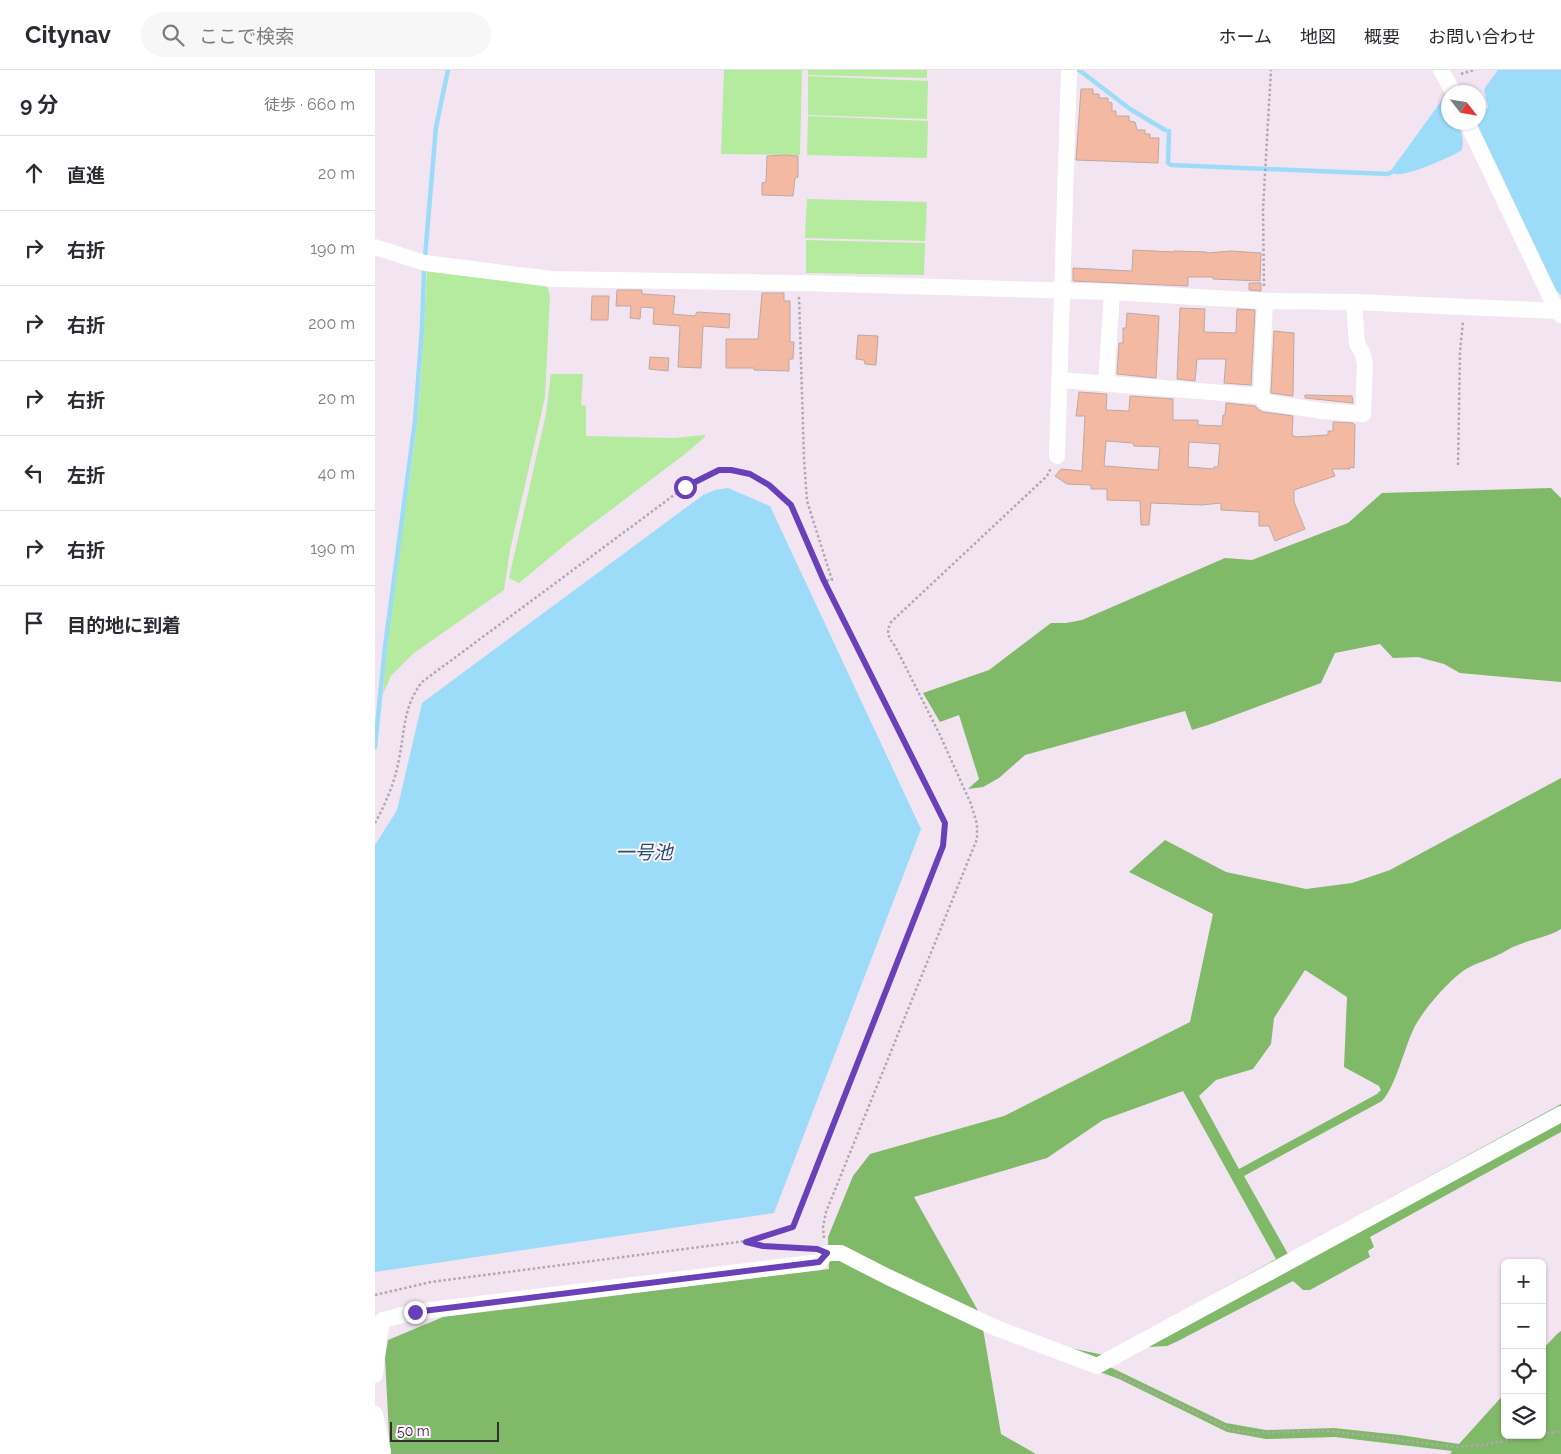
<!DOCTYPE html>
<html lang="ja">
<meta charset="utf-8">
<style>
:root{--surface:#fff;--page:#f7f7f7;--text:#2b2b33;--muted:#7c7c81;--line:#e1e1e2}
body{margin:0;font-family:Raleway,"Noto Sans JP",sans-serif;background:var(--page);color:var(--text)}
.controls{position:absolute;right:15px;bottom:15px;display:grid;overflow:hidden;border-radius:8px;box-shadow:0 1px 4px #0004}
.controls button{width:45px;height:45px;display:grid;place-items:center;padding:0;border:0;border-bottom:1px solid var(--line);background:var(--surface);color:var(--text);font:25px sans-serif}
.compass{position:absolute;left:1066px;top:15px;width:45px;height:45px;border-radius:50%;background:var(--surface);box-shadow:0 1px 4px #0004;rotate:121deg}
.scale{position:absolute;left:15px;bottom:12px;width:109px;box-sizing:border-box;padding-left:5px;border:2px solid #342e34;border-top:0;font-size:14px;line-height:18px;white-space:nowrap;color:#342e34;-webkit-text-stroke:4px #fef2fe;paint-order:stroke}
.stop{position:absolute;width:15px;height:15px;margin:-11px;border:4px solid #6940b8;border-radius:50%;background:#fff}
.stop.end{background:#6940b8;border-color:#fff;box-shadow:0 1px 5px #0008}
.list{margin:0;padding:0;list-style:none}
h2{display:flex;justify-content:space-between;align-items:center;height:65px;margin:0;padding:0 20px;font-size:21px}
h2 small{font-size:16px;font-weight:400;color:var(--muted)}
.list li{display:grid;grid-template-columns:32px 1fr auto;gap:15px;align-items:center;box-sizing:border-box;height:75px;padding:0 20px;border-top:1px solid var(--line)}
.list b{display:block;font-size:19px;white-space:nowrap}
.list em{font-size:16px;font-style:normal;color:var(--muted)}
.icon{flex:none;width:28px;height:28px;fill:none;stroke:currentColor;stroke-width:2;stroke-linecap:round;stroke-linejoin:round}
.map{position:relative;flex:none;width:1186px;height:1384px;overflow:hidden}
header{display:flex;align-items:center;gap:30px;box-sizing:border-box;height:70px;padding:0 25px;background:var(--surface);border-bottom:1px solid var(--line)}
header strong{font-size:24px}
nav{display:flex;gap:28px;margin-inline-start:auto;font-size:18px}
.search{width:350px;height:45px;background:var(--page);display:flex;align-items:center;gap:12px;box-sizing:border-box;padding:0 18px;border-radius:28px;color:var(--muted);font-size:19px}
main{display:flex}
aside{flex:1;background:var(--surface)}
.map>svg:first-child{display:block}
.green{fill:#b4eb9e}
.forest{fill:#80b968;fill-rule:evenodd}
.water{fill:#9cdcf9}
.lines{fill:none;stroke-linecap:round;stroke-linejoin:round}
.stream{stroke:#9cdcf9;stroke-width:4.5}
.building{fill:#f4b9a2;stroke:#bda9a1;fill-rule:evenodd}
.path{stroke:#b2a6b1;stroke-width:2.5;stroke-dasharray:2.5 2.5;stroke-linecap:butt}
.minor{stroke:#fff;stroke-width:16}
.route{stroke:#6940b8;stroke-width:6}
.labels{text-anchor:middle;dominant-baseline:central;stroke-width:4;stroke-linejoin:round;paint-order:stroke}
.water-label{font-size:19px;font-style:italic;fill:#225568;stroke:#fef2fe}
</style>
<header>
<strong>Citynav</strong>
<div class="search"><svg class="icon" aria-label="search" viewBox="0 0 24 24"><circle cx="10" cy="10" r="6"/><path d="M15 15l6 6"/></svg>ここで検索</div>
<nav><a>ホーム</a><a>地図</a><a>概要</a><a>お問い合わせ</a></nav>
</header>
<main>
<aside>
<h2>9 分<small>徒歩 · 660 m</small></h2>
<ul class="list">
<li><svg class="icon" aria-label="ahead" viewBox="0 0 24 24"><path d="M12 20V5M6 11l6-6 6 6"/></svg><div><b>直進</b></div><em>20 m</em></li>
<li><svg class="icon" aria-label="right" viewBox="0 0 24 24"><path d="M7 20v-9h11M14 6l5 5-5 5"/></svg><div><b>右折</b></div><em>190 m</em></li>
<li><svg class="icon" aria-label="right" viewBox="0 0 24 24"><path d="M7 20v-9h11M14 6l5 5-5 5"/></svg><div><b>右折</b></div><em>200 m</em></li>
<li><svg class="icon" aria-label="right" viewBox="0 0 24 24"><path d="M7 20v-9h11M14 6l5 5-5 5"/></svg><div><b>右折</b></div><em>20 m</em></li>
<li><svg class="icon" aria-label="left" viewBox="0 0 24 24"><path d="M17 20v-9H6M10 6l-5 5 5 5"/></svg><div><b>左折</b></div><em>40 m</em></li>
<li><svg class="icon" aria-label="right" viewBox="0 0 24 24"><path d="M7 20v-9h11M14 6l5 5-5 5"/></svg><div><b>右折</b></div><em>190 m</em></li>
<li><svg class="icon" aria-label="arrive" viewBox="0 0 24 24"><path d="M6 21V4h12l-3 4 3 4H6"/></svg><div><b>目的地に到着</b></div></li>
</ul>
</aside>
<div class="map">
<svg width="1186" height="1384" viewBox="0 0 1186 1384">
<rect width="100%" height="100%" fill="#f3e4f2"/>
<!-- green -->
<path class="green" d="M349 0H427L425 85 346 84Z
M433 0H552V8L433 5Z
M433 6 553 11 552 49 433 45Z
M433 46 553 51 552 88 432 85Z
M432 129 552 132 550 171 430 168Z
M431 170 550 173 549 205 431 203Z
M52 199 169 213 173 218 175 226 170 327 156 389 135 480 129 520 39 583 16 606 8 624C14 536 30 449 41 362 47 308 49 253 52 199Z
M176 304H208L206 335 211 336V366L298 368 330 365V367L310 384 196 470 144 513 134 508 171 344Z"/>
<!-- forest -->
<path class="forest" d="M1176 418 1186 428V612L1085 603 1069 594 1043 587 1018 588 1005 574 960 583 946 613 836 654 817 660 810 641 650 685 624 708 608 717 593 719 604 709 584 645 565 652 548 623 614 600 676 553H691L707 550 850 488 877 490 973 453 1007 423Z
M1186 708V859C1173 867 1157 869 1143 875 1136 877 1130 882 1123 885 1113 890 1101 893 1091 899 1074 910 1048 940 1039 958 1030 976 1020 1018 1007 1031L869 1106 913 1184 1186 1034V1062L995 1167 999 1177 993 1181 995 1187 935 1220H928L918 1211 803 1271 792 1276 772 1277 735 1297 851 1353 891 1360 959 1358 1025 1365 1084 1374 1130 1323V1365H1167V1280L1182 1264 1186 1261V1384H1075L1077 1381 960 1367 891 1369 852 1362 744 1309 608 1259 626 1364 661 1384H15L10 1288 13 1270 68 1247 454 1199 453 1167 478 1106 495 1084 629 1046 815 952 838 844 754 802 790 770 851 802 931 819 977 813 1015 800ZM930 900 972 927 969 997 1004 1016 1006 1020 1002 1024 864 1099 824 1026 841 1010 878 999 896 974 899 948ZM808 1021 901 1189 729 1285 666 1272 606 1246 539 1127 672 1088 728 1050Z"/>
<!-- water -->
<path class="water" d="M1123 0H1186V225L1179 218 1099 53 1104 52V47L1113 37 1109 19Z
M1067 30 1073 38 1074 52 1082 53C1087 62 1089 69 1087 80 1076 87 1031 107 1020 104L1017 99Z
M353 418 395 436 546 759 399 1143 0 1202V775L22 740 47 633 328 425 340 420Z"/>
<g class="lines">
<!-- stream -->
<path class="stream" d="M704 0 755 39 790 60
M794 61 793 93 796 95 1013 104 1023 99
M50 187 61 57 73 0
M0 677 10 577 40 351 47 258 49 201"/>
</g>
<!-- building -->
<path class="building" d="M706 19H718V24H724V28H733V32L737 33V41H741V46H754V51L760 52 762 60H770V64H775V68H784L783 93 701 90Z
M409 85 423 86V107L420 108 418 126 387 125V113L391 112 392 86Z
M758 180 799 182V181L832 182V183L856 181 886 183 885 211 838 209V207H813V216L698 211V198L757 201Z
M874 213H886V221L874 220Z
M242 220H267V224L300 226 298 244 320 246 322 242 355 244 354 258 328 256 326 298 303 297 305 256 278 254 279 238 266 237 265 249 255 248 256 236H241Z
M387 223H409V231H415V272H419L418 289H414V301L379 300V298H351V269H383Z
M217 226H234L233 250H216Z
M805 238 830 239 829 262 861 263 862 239 880 240 876 315 849 313 851 289H822L820 311 802 309Z
M752 243 784 246 781 308 742 304 744 273H748V258H751Z
M899 261 919 263 918 326 896 323Z
M483 265 503 266 501 295 490 294 489 290 481 289Z
M275 287 294 288 293 301 274 299Z
M704 322 732 324 731 340 754 341 755 326 798 329V350H823V355L847 356 848 345H850L851 333 880 336 884 340 888 342 918 346 917 366H920V367L953 365V361H958V352L978 353 980 355 979 398 975 397V399H957L960 406 919 420V432L930 459 900 471 894 456H884V442L846 440V433L827 435 776 433 774 455H766L765 431 732 430V419H716V415L692 414 680 406 686 399 707 401 710 346H701ZM731 371 758 373 759 376 785 377 783 400 729 396ZM814 372 845 374 843 397H839V399L813 397Z
M930 325 977 326 978 333 930 328Z"/>
<g class="lines">
<!-- path -->
<path class="path" d="M1086 4 1099 0
M889 216 888 139 896 0
M1083 395 1085 282 1088 251
M0 753C11 733 20 712 24 689 30 660 28 637 47 612L310 417 333 404 344 400H356L375 405 394 415 416 435 449 511
M449 1168 448 1157 451 1142 602 769V754L596 734 564 663 520 576C513 567 511 563 516 552L672 406 676 398
M372 1172 388 1176 424 1178
M0 1225 56 1212 371 1171 418 1157 568 776 570 753 449 511 457 510 432 431 429 388 424 227
M740 1304 857 1360 877 1363 953 1361 1081 1377 1108 1375 1162 1365
M1167 1364 1186 1361"/>
<!-- minor -->
<path class="minor" d="M1066 0 1078 22
M1092 52 1182 241 1186 245
M0 177 50 193 176 209 424 213 737 222 890 231 979 232 1182 241
M685 310 886 326 890 231
M731 314 737 222
M886 326 890 332 947 341 988 344 990 294 987 282 982 274 979 232
M682 386 694 0
M0 1305 4 1267 8 1250 39 1242 444 1192 452 1183H466L513 1207 621 1258 722 1296 1186 1044
M0 1344 8 1382"/>
</g>
<g class="lines">
<!-- route -->
<path class="route" d="M40 1242 444 1192 452 1183 442 1179 388 1176 371 1172 418 1157 568 776 570 753 449 511 416 435 394 415 375 404 356 400H344L310 417"/>
</g>
<g class="labels">
<!-- water labels -->
<g class="water-label">
<text x="269" y="782">一号池</text>
</g>
</g>
</svg>
<div class="controls">
<button>+</button>
<button>−</button>
<button><svg class="icon" aria-label="locate" viewBox="0 0 24 24"><circle cx="12" cy="12" r="6"/><path d="M12 2v4M12 18v4M2 12h4M18 12h4"/></svg></button>
<button><svg class="icon" aria-label="layers" viewBox="0 0 24 24"><path d="M12 4l9 5-9 5-9-5zM3 14l9 5 9-5"/></svg></button>
</div>
<svg class="compass" viewBox="-18 -18 36 36"><path d="M0-13l5 13h-10z" fill="#e53935"/><path d="M0 13l5-13h-10z" fill="#7c7c81"/></svg>
<div class="scale">50 m</div>
<div class="stop" style="left:310px;top:417px"></div>
<div class="stop end" style="left:40px;top:1242px"></div>
</div>
</main>
